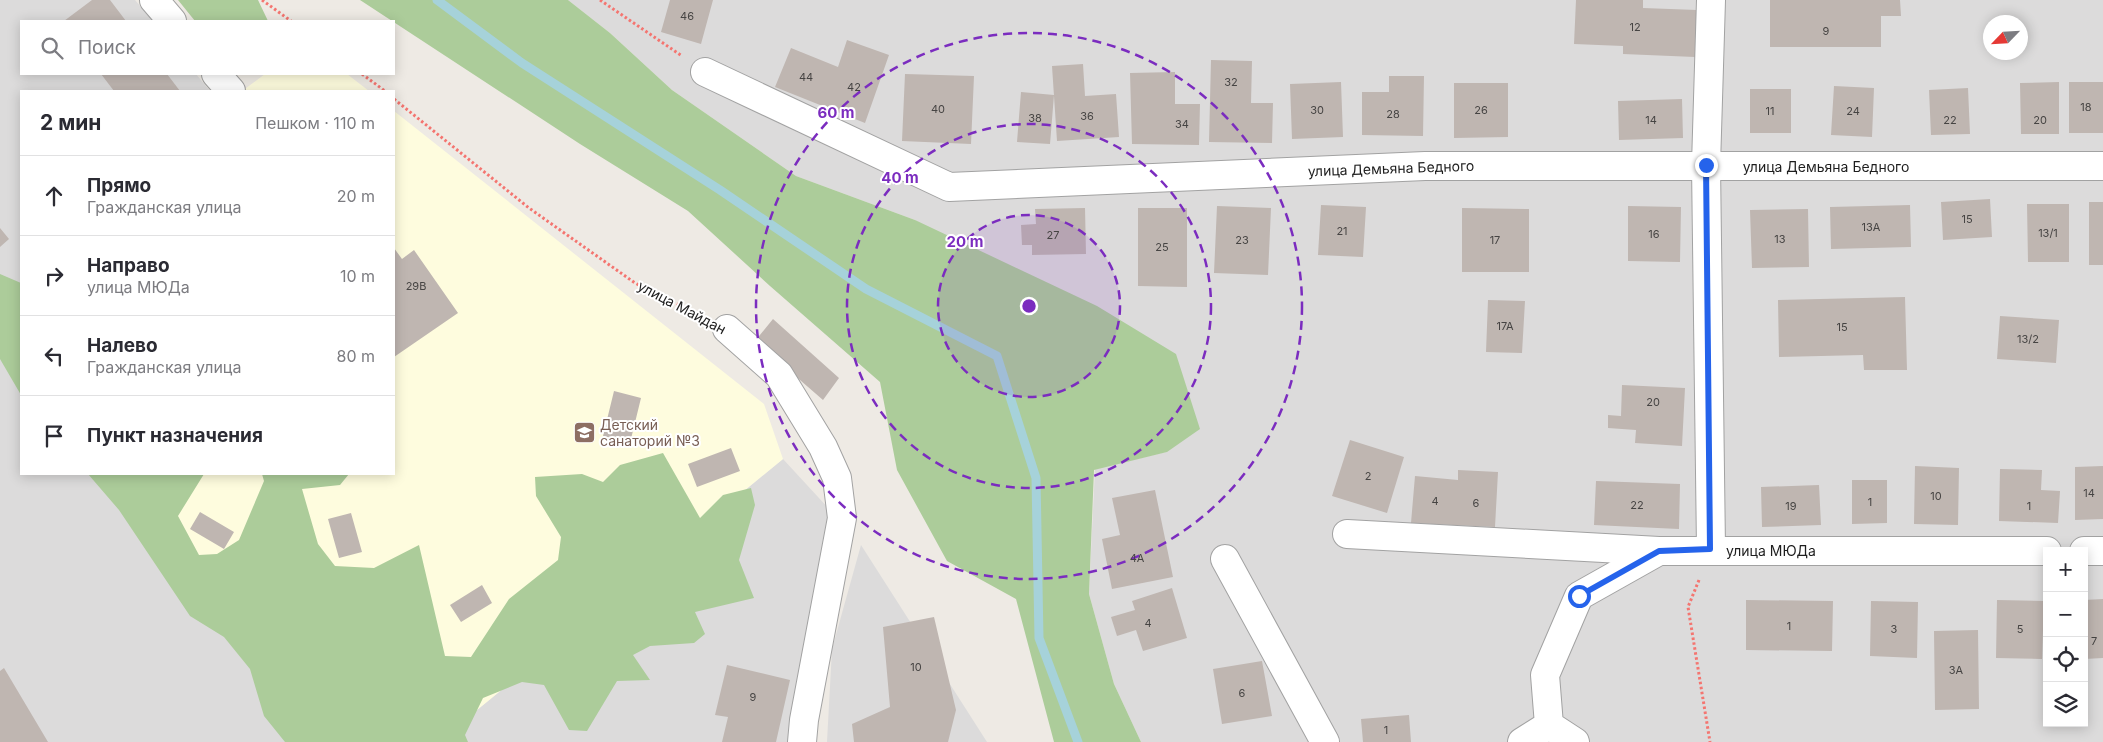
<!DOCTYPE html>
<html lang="ru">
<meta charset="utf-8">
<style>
:root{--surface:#fff;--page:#f2f2f3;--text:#2b2b33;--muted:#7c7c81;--line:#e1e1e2}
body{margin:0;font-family:Inter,sans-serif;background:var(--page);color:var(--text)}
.controls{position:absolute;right:15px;bottom:15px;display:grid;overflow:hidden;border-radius:0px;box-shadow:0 2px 12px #0003}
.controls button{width:45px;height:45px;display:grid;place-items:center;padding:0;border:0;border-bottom:1px solid var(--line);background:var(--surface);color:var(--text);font:25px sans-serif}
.compass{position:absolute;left:1983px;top:15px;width:45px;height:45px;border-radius:50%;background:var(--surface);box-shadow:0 2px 12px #0003;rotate:245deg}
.stop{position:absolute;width:15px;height:15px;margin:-11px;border:4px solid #2563eb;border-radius:50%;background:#fff}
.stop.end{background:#2563eb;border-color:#fff;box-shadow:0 1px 5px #0008}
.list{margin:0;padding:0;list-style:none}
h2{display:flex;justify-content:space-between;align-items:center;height:65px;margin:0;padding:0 20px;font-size:21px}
h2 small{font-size:16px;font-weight:400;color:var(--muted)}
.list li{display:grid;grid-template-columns:32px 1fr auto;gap:15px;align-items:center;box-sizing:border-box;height:80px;padding:0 20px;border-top:1px solid var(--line)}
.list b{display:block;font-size:19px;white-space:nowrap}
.list p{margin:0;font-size:16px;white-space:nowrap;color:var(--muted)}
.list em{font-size:16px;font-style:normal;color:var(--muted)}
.icon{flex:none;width:28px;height:28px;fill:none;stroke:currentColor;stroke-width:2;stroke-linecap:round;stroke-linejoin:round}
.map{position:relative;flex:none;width:2103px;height:742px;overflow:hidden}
.search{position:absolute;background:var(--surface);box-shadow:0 2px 12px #0003;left:20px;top:20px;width:375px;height:55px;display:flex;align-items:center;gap:12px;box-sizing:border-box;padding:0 18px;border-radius:0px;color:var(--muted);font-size:19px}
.panel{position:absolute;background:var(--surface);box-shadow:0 2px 12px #0003;left:20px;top:90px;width:375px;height:385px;border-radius:0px}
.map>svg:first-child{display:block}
.residential{fill:#dcdbdb;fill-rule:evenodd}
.education{fill:#fefcde}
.forest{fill:#accc9a}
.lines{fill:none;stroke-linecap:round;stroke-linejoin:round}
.stream{stroke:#a6d2da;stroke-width:9}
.building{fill:#bfb6b1}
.minor-casing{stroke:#a2a2a2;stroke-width:30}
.path{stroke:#f47570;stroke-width:3;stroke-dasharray:2.5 2.5;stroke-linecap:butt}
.minor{stroke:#fff;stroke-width:28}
.route{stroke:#2563eb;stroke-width:6}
.ring{fill:none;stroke:#7b2cbf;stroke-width:2.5;stroke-dasharray:9 6}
.labels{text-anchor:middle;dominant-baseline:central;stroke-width:4;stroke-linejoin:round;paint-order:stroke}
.number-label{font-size:11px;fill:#464443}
.street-label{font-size:14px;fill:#1e1e1e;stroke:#fff}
.education-label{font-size:14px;fill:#785e54;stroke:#fff;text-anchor:start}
.centre{fill:#7b2cbf;stroke:#fff;stroke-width:2.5}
.ring-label{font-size:15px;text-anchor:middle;font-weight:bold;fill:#7b2cbf;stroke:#fff;stroke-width:4;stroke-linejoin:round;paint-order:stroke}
</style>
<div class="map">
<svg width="2103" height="742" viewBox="0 0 2103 742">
<rect width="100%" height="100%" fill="#eeeae4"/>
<!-- residential -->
<path class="residential" d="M0 0H135L153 21H21V74H196L210 91H21V474H115L321 742H0Z
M568 0H2103V742H1141L1114 684 1089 594 1095 469 1166 452 915 220 796 176 672 90 610 33ZM1990 22H2020V52H1990ZM2047 551H2084V723H2047Z
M783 459 830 510 790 742H438Z
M861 545 987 742H827L832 649Z"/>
<!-- education -->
<path class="education" d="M265 74H347L369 91H242Z
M394 111 764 404 783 459 438 742H321L115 474H394Z"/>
<!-- forest -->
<path class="forest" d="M178 0H258L268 21H195Z
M360 0H568L610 33 672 90 796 176 915 220 1097 306 1176 354 1200 429 1167 452 1094 470 1089 594 1114 684 1141 742H1054L1016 599 947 561 897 470 880 382 770 286 688 211 580 144Z
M0 274 21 283V395L0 359Z
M663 453 700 518 723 495 751 488 755 505 739 560 754 598 695 612 705 634 694 643 650 646 633 655 650 680 617 681 587 731 569 730 544 685 522 682 483 698 465 735 468 742H285L264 716 250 669 224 637 190 616 119 510 88 474H204L178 516 199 555 217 554 239 540 264 481 262 474H349L340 485 302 489 318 544 335 566 374 568 419 545 445 656 471 657 509 599 558 560 561 537 536 496 535 477 582 474 603 482 620 465Z"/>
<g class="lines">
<!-- stream -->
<path class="stream" d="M437 0 522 63 720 190 866 289 997 356 1036 478 1039 638 1078 742"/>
</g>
<!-- building -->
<path class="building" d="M92 0H110L126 21H64Z
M670 0H713L701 44 661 32Z
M1576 0H1643V8L1697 10 1695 57 1623 54V46L1574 44Z
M1770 0H1900L1901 16H1881V47H1770Z
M847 40 889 55 865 123 775 87 791 48 838 67Z
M1211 60 1252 61 1251 103H1273L1272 143 1209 142Z
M1083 64 1085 96 1116 94 1119 137 1057 141 1052 66Z
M1175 72V104H1200L1199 145 1132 144 1130 73Z
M101 74H167L180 91H114Z
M905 74 974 76 971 144 902 141Z
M1389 76H1424L1423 136 1362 135V92H1389Z
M1341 82 1343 137 1292 139 1290 84Z
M2059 82V134H2021L2020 83Z
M2069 82H2103V133H2069Z
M1454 83H1508V137L1454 138Z
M1834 86 1874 88 1872 137 1831 135Z
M1968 88 1970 134 1931 135 1929 90Z
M1750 89H1791V133H1750Z
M1021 92 1054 95 1050 144 1017 142Z
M1682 99 1683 138 1619 140 1618 101Z
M1990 199 1992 237 1943 240 1941 202Z
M2089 202H2103V265H2089Z
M2027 204H2069V262H2028Z
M1321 205 1366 207 1363 257 1318 255Z
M1910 205 1911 247 1831 249 1830 207Z
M1217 206 1271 208 1268 275 1214 273Z
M1628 206 1681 207 1680 262 1628 261Z
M1085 208 1086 254 1032 255V245H1022L1021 225 1036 224 1035 209Z
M1138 208H1187V287L1138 286Z
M1462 208 1529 209V272H1462Z
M1808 209 1809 267 1752 268 1750 210Z
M0 228 9 239 0 247Z
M394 248 402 259 414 250 458 313 394 357Z
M1905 297 1907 370H1864L1863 355 1779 357 1778 300Z
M1488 300 1525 301 1522 353 1486 352Z
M2000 316 2059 320 2056 363 1997 359Z
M773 319 839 378 823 400 755 341Z
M1622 385 1685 388 1682 446 1635 443 1636 430 1608 428V415L1621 416Z
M614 391 641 398 630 443 603 436Z
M1350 440 1404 457 1387 513 1332 496Z
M731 448 740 471 697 487 688 464Z
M1915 466 1959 468 1958 525 1914 524Z
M2103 466V519L2075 520V467Z
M2000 469 2042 470 2041 490 2060 491 2058 523 1999 521Z
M1458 470 1498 472 1495 527 1411 523 1415 476 1458 480Z
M1852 480H1887V523L1852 524Z
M1596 481 1680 484 1679 529 1594 525Z
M1819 485 1821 525 1762 527 1761 487Z
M1155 490 1173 577 1112 589 1102 539 1120 535 1112 498Z
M200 512 234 532 224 549 190 529Z
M351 513 362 552 339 558 328 519Z
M482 585 492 603 461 622 450 605Z
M1172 588 1187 638 1143 651 1136 630 1117 636 1111 617 1135 610 1132 601Z
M2103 599V658L2084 659V600Z
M1746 600 1833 601 1832 651 1746 650Z
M1997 600 2044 601 2042 659 1996 658Z
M1871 601 1918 602 1917 658 1870 656Z
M934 617 956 710 948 742H854L852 724 890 707 883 627Z
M1978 630 1979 709 1935 710 1934 631Z
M1262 661 1272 716 1222 724 1213 669Z
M727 665 790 680 776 742H722L728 717 715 715Z
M4 668 48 742H0V671Z
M1409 715 1411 742H1363L1361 719Z"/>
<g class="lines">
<defs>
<path id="minor" d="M154 0 172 21
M705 72 949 187 1425 166H2103
M216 74 231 91
M727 329 779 375 823 447 837 478 842 518 804 720 802 742
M1347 534 1659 551H2047
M1711 549 1706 165 1711 0
M2084 551H2103
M1225 559 1325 742
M1522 742 1549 725
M1575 742 1549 725 1545 675 1579 596 1659 551"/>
</defs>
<!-- minor casing -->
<use href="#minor" class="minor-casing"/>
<!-- path -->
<path class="path" d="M262 0 291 21
M600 0 682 56
M362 74 385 91
M394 99 529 208 635 283 703 317
M1699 580 1688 607 1710 742"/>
<!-- minor -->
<use href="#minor" class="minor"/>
</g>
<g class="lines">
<!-- route -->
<path class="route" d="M1579 596 1659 551 1710 549 1706 165"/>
</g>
<!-- distance rings -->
<circle cx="1029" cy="306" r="91" fill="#7b2cbf" fill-opacity=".12"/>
<g class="ring">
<circle cx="1029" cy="306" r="91"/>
<circle cx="1029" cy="306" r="182"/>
<circle cx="1029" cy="306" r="273"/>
</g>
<!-- icons -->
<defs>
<symbol id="school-square" viewBox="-11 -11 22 22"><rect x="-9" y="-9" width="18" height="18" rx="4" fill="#8d6e63" stroke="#fff"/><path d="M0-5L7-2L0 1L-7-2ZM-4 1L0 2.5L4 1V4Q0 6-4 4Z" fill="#fff"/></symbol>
</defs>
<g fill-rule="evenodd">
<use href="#school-square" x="572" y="420" width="25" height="25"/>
</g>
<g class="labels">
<!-- number labels -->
<g class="number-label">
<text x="687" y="16">46</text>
<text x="1635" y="27">12</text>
<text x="1826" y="31">9</text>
<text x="806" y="77">44</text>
<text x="1231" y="82">32</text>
<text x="854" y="87">42</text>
<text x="2086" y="107">18</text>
<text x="938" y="109">40</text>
<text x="1317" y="110">30</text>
<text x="1481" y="110">26</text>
<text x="1770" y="111">11</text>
<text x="1853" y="111">24</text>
<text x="1393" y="114">28</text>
<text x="1087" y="116">36</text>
<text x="1035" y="118">38</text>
<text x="1651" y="120">14</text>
<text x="1950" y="120">22</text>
<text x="2040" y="120">20</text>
<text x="1182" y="124">34</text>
<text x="1967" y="219">15</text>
<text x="1871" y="227">13А</text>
<text x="1342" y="231">21</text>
<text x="2048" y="233">13/1</text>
<text x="1654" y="234">16</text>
<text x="1053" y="235">27</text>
<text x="1780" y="239">13</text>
<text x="1242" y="240">23</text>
<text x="1495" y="240">17</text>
<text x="1162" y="247">25</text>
<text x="416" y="286">29В</text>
<text x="1505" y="326">17А</text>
<text x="1842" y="327">15</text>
<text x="2028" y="339">13/2</text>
<text x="1653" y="402">20</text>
<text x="1368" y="476">2</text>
<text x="2089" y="493">14</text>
<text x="1936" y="496">10</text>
<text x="1435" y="501">4</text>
<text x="1870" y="502">1</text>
<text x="1476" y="503">6</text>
<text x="1637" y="505">22</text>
<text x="1791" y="506">19</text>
<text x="2029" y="506">1</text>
<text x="1137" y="558">4А</text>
<text x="1148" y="623">4</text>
<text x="1789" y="626">1</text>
<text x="1894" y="629">3</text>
<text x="2020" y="629">5</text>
<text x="2094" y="641">7</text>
<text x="916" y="667">10</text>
<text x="1956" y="670">3А</text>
<text x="1242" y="693">6</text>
<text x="753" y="697">9</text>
<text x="1386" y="730">1</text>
</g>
<!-- street labels -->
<g class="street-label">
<text x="1826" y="166">улица Демьяна Бедного</text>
<text transform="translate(1391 168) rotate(-2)">улица Демьяна Бедного</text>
<text transform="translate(682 307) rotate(28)">улица Майдан</text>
<text x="1771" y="550">улица МЮДа</text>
</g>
<!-- education labels -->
<g class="education-label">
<text x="600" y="424">Детский<tspan x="600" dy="16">санаторий №3</tspan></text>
</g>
</g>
<circle cx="1029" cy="306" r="8" class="centre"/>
<g class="ring-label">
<text x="836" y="118">60 m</text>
<text x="900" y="183">40 m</text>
<text x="965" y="247">20 m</text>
</g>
</svg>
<div class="controls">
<button>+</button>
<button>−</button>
<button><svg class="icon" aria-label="locate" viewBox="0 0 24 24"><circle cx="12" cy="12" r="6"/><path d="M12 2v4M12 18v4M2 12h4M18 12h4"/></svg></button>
<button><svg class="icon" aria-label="layers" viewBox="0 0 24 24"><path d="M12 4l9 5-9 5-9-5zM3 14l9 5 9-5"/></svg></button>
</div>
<svg class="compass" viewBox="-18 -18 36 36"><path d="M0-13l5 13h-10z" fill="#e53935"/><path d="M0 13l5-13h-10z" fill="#7c7c81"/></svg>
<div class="stop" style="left:1579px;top:596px"></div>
<div class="stop end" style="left:1706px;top:165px"></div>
<div class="search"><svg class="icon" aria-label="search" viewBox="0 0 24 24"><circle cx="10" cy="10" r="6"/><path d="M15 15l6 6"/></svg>Поиск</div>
<section class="panel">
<h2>2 мин<small>Пешком · 110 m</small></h2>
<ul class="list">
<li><svg class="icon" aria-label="ahead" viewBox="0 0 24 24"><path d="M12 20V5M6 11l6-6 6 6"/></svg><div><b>Прямо</b><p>Гражданская улица</p></div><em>20 m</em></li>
<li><svg class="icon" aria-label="right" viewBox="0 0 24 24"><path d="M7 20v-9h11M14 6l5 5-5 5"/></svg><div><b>Направо</b><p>улица МЮДа</p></div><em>10 m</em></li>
<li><svg class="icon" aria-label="left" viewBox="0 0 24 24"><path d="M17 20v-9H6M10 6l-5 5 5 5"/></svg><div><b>Налево</b><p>Гражданская улица</p></div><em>80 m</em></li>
<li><svg class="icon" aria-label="arrive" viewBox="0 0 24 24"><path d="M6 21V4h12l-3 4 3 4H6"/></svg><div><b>Пункт назначения</b></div></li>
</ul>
</section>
</div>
